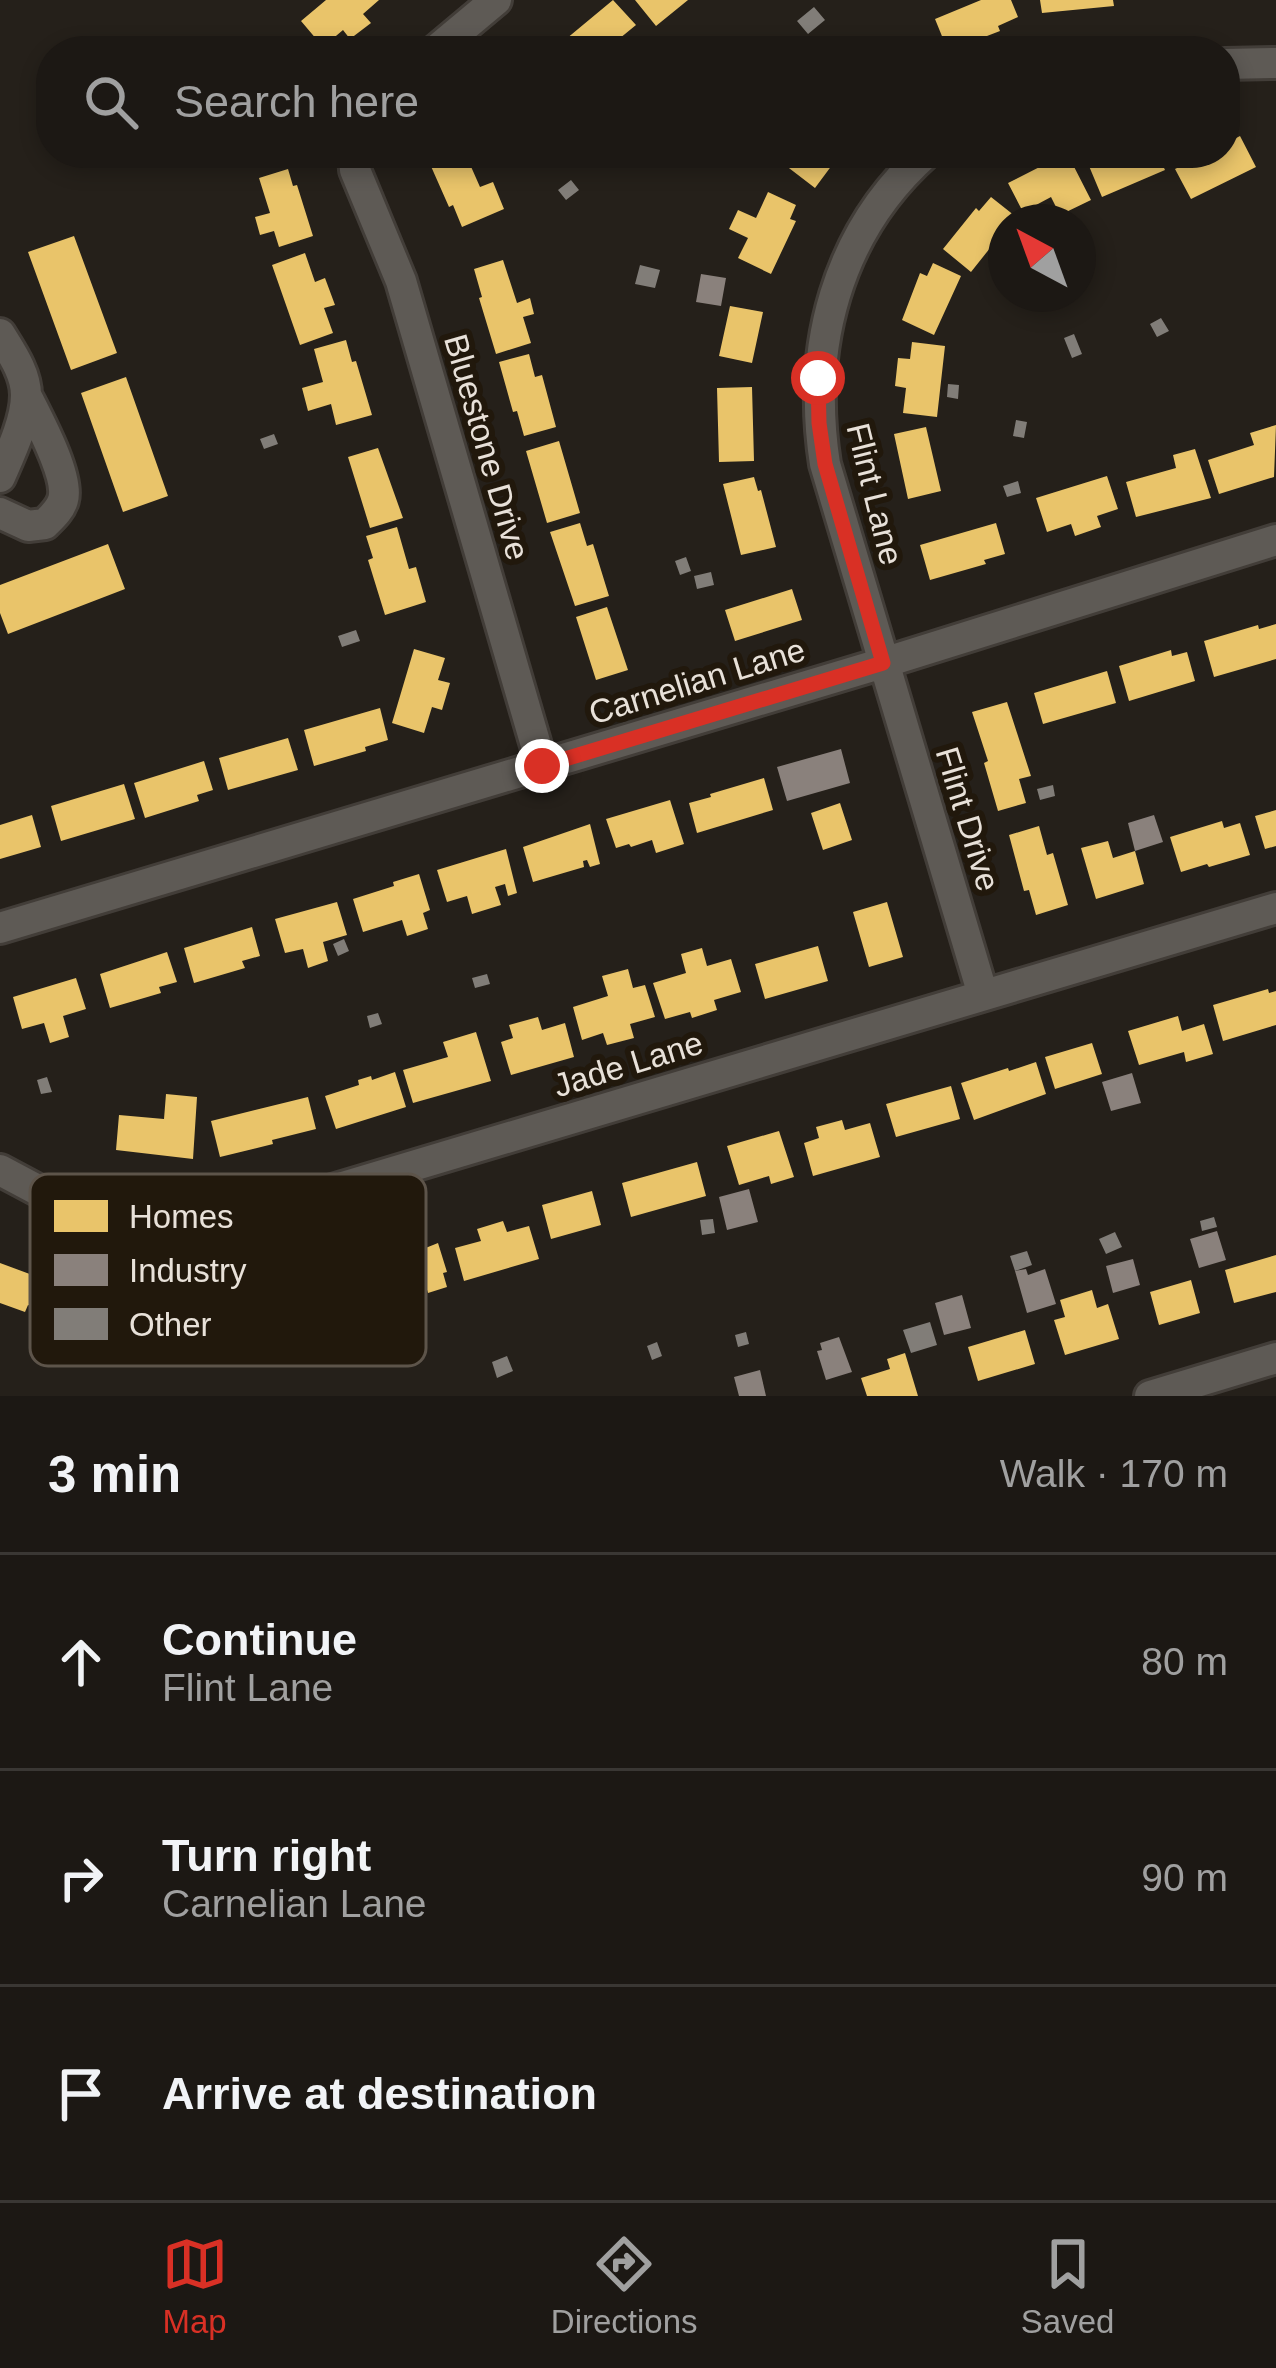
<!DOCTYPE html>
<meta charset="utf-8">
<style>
:root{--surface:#1c1814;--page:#292522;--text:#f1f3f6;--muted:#a0a0a0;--line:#3a3734;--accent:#d93025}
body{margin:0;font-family:Helvetica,sans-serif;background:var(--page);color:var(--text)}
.compass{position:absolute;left:988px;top:204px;width:108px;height:108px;border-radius:50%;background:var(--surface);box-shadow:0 6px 18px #0003;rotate:319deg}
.stop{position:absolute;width:36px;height:36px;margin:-27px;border:9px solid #d93025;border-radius:50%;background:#fff}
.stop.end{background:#d93025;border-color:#fff;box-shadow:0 3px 12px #0008}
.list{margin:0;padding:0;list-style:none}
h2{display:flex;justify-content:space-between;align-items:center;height:156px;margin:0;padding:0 48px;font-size:51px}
h2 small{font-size:39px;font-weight:400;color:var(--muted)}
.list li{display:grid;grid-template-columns:78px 1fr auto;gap:36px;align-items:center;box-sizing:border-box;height:216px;padding:0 48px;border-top:3px solid var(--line)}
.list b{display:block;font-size:45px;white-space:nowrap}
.list p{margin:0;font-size:39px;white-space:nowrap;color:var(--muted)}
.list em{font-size:39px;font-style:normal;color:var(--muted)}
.icon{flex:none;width:66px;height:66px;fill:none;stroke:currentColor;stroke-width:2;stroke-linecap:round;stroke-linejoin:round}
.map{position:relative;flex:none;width:1276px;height:1396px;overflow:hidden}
.search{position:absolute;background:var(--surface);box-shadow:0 6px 18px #0003;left:36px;right:36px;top:36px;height:132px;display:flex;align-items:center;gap:30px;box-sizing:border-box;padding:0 42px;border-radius:48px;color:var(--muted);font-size:45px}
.sheet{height:804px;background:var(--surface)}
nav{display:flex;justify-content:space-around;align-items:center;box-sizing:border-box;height:168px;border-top:3px solid var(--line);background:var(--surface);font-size:33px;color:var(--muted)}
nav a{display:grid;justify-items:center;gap:6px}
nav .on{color:var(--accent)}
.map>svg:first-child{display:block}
.homes{fill:#e9c46a}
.industry{fill:#8a817c}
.building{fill:#817d78}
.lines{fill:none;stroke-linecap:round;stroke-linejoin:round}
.minor-casing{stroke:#423d38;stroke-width:36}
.minor{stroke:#5e5a55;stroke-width:30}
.route{stroke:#d93025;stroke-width:15}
.labels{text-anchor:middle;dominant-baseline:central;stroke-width:12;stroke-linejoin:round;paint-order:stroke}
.street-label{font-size:33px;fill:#e8e1d9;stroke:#21180c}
.key{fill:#21180c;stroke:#5d544a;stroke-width:3}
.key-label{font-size:33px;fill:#e8e1d9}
</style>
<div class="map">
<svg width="1276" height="1396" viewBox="0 0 1276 1396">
<rect width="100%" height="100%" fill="#25201a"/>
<!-- homes -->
<path class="homes" d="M326 0H379L363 14 371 23 350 39 343 30 323 47 301 21Z
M613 0 636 25 614 43 620 51H566L560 44Z
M635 0H688L656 26Z
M981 0H1011L1018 17 998 26 1000 31 948 51 935 19Z
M1040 0H1113L1114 6 1042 13Z
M1240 136 1256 167 1191 199 1175 169 1207 153H1225V144Z
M429 153H465L480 187 493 182 504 209 462 227 453 205 449 207 426 155Z
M795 153H841L815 188 785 165Z
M1067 153 1091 200 1060 215 1051 197 1023 212 1008 183Z
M1119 153H1157L1165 170 1102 197 1089 166Z
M288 169 293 186 297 185 313 236 279 247 274 231 260 235 255 217 270 213 259 178Z
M768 192 796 205 790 219 796 221 771 274 738 258 748 238 729 229 738 210 756 218Z
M991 197 1015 216 1011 222H1006V228L971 272 943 249 976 208 979 211Z
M74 236 117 353 71 370 28 252Z
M305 253 315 282 325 278 335 305 324 308 333 333 300 345 272 265Z
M503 260 517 303 530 298 534 314 523 317 531 343 496 354 479 298 482 297 474 269Z
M933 263 961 276 934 335 902 320 920 273 927 276Z
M730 306 763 312 752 363 719 356Z
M346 340 352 362 356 361 372 415 336 425 331 404 308 411 302 388 323 382 314 349Z
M912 342 945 346 937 417 903 413 906 388 895 386 898 358 910 359Z
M529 354 535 377 542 375 556 427 524 436 517 411 513 412 499 362Z
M126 377 168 496 123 512 81 393Z
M752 387 754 461 719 462 717 388Z
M1276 425 1274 477 1219 494 1208 460 1254 445 1250 433Z
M926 427 941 491 908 499 894 434Z
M559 441 580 513 547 523 526 451Z
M378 448 403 518 370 528 348 457Z
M1195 449 1211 498 1136 517 1126 482 1176 468 1173 455Z
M1107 476 1118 509 1097 516 1101 527 1075 536 1071 524 1047 532 1036 498Z
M754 477 758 491 761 490 776 547 741 555 723 484Z
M580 523 587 546 593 544 609 596 575 606 550 532Z
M996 523 1005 554 984 560 986 564 930 580 920 545Z
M397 527 409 569 416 567 426 602 385 615 368 560 373 558 366 536Z
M108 544 125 589 8 634 0 613V585Z
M792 589 802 620 735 641 725 610Z
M607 607 628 670 596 680 576 617Z
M1276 624V659L1214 677 1204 641 1258 625 1259 629Z
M414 649 445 658 438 680 450 683 442 710 432 707 424 733 392 723Z
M1171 650 1172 656 1187 652 1195 681 1129 701 1119 666Z
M1107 671 1116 703 1043 724 1034 693Z
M1007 702 1031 776 1019 779 1026 803 998 811 984 763 988 761 972 712Z
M380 708 388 740 365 747 366 751 314 766 304 730Z
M288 738 298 770 228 790 219 758Z
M204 761 213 790 197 795 199 801 145 818 134 783Z
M764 778 773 810 697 833 689 803 711 797 710 794Z
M124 784 135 819 61 841 51 806Z
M670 800 684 844 656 853 652 840 631 847 629 844 616 848 606 819Z
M840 803 852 840 823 850 811 813Z
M1276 810V846L1265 849 1255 816Z
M32 815 41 847 0 859V825Z
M1222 821 1224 828 1240 823 1250 855 1209 867 1207 864 1181 872 1170 837Z
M590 824 600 864 590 867 587 860 583 861 584 867 533 882 523 847Z
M1039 826 1047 855 1053 853 1068 905 1036 915 1029 890 1024 891 1009 835Z
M1108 841 1113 858 1135 851 1144 884 1096 899 1081 848Z
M506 849 517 893 508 896 505 884 495 887 501 905 472 914 467 896 447 902 437 870Z
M419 874 430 910 423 913 428 929 407 936 402 920 363 932 353 899 394 886 393 882Z
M337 902 347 935 323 942 328 961 308 968 303 949 285 953 275 919Z
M887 902 903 957 869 967 853 912Z
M252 927 260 956 242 961 245 968 194 983 184 948Z
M818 946 828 981 765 999 755 964Z
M702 948 707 966 731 959 741 992 714 1000 717 1010 692 1018 690 1012 665 1019 653 983 686 973 681 954Z
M167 952 177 982 159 987 161 993 110 1008 100 974Z
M628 969 633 988 645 985 655 1017 630 1024 634 1038 607 1045 603 1033 582 1040 573 1007 608 996 602 976Z
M76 978 86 1009 63 1016 69 1037 50 1043 44 1023 22 1029 13 997Z
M1268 989 1269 993 1276 991V1025L1223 1041 1213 1005Z
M1178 1016 1182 1031 1204 1024 1213 1054 1186 1062 1184 1052 1139 1065 1128 1031Z
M538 1017 542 1030 565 1023 574 1057 511 1075 501 1042 513 1038 509 1025Z
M476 1032 491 1081 413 1103 403 1070 448 1057 443 1042Z
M1092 1043 1102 1074 1055 1089 1045 1057Z
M1036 1062 1046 1094 974 1120 961 1083 1008 1068 1009 1071Z
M395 1072 406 1107 336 1129 325 1096 359 1085 358 1080 371 1076 372 1080Z
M951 1086 960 1119 896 1137 886 1104Z
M166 1094 197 1097 193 1159 116 1150 119 1115 164 1119Z
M308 1097 316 1129 272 1140 273 1144 220 1157 211 1121Z
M842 1120 845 1130 870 1123 880 1157 813 1176 804 1143 819 1138 816 1127Z
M779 1131 794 1177 771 1184 769 1176 739 1185 727 1146Z
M697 1162 706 1196 631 1217 622 1183Z
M592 1191 601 1225 551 1239 542 1205Z
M503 1221 507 1232 529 1226 539 1259 464 1281 455 1248 481 1241 477 1229Z
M438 1243 447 1272 443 1273 447 1287 428 1293 424 1280 377 1294 366 1259 421 1244 423 1249Z
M1276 1255V1292L1234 1303 1225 1270Z
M0 1263 54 1283 44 1311 28 1305 25 1312 0 1303Z
M1191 1280 1200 1313 1159 1325 1150 1292Z
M1092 1290 1097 1308 1108 1304 1119 1339 1065 1355 1054 1320 1065 1317 1060 1300Z
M1025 1330 1035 1364 978 1381 968 1347Z
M905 1353 918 1396H867L861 1378 890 1369 887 1359Z"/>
<!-- industry -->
<path class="industry" d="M701 274 726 278 721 306 696 302Z
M841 749 850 783 787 801 777 767Z
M1154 815 1163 842 1135 851 1128 823Z
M1132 1073 1141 1103 1111 1111 1102 1082Z
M749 1189 758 1222 727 1230 719 1197Z
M1217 1231 1226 1260 1199 1268 1190 1239Z
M1133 1259 1140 1285 1113 1293 1106 1266Z
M1026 1269 1028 1275 1045 1269 1056 1304 1027 1313 1015 1271Z
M962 1295 971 1328 944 1335 935 1303Z
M839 1337 852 1372 826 1380 817 1351 822 1350 820 1343Z
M760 1370 766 1396H739L734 1377Z"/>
<!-- building -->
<path class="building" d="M814 7 825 20 808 34 797 21Z
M571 180 579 190 566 200 558 190Z
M640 265 660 270 655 288 635 284Z
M1161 318 1169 331 1157 337 1150 324Z
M1074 334 1082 354 1072 358 1064 338Z
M948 384 959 385 958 399 947 397Z
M1016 420 1027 422 1024 438 1013 436Z
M274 434 278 444 264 449 260 439Z
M1018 481 1021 493 1007 497 1003 486Z
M686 557 691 571 680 575 675 561Z
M711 572 714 585 697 589 694 576Z
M356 630 360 641 342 647 338 636Z
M1053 785 1055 796 1040 800 1037 789Z
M344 939 349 951 338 956 333 944Z
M487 974 490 984 475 988 472 978Z
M378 1013 382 1024 370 1028 367 1016Z
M47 1077 52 1092 41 1094 37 1080Z
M1214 1217 1217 1227 1202 1231 1200 1221Z
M713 1219 715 1233 702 1235 700 1220Z
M1115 1232 1122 1247 1106 1254 1099 1239Z
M1027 1251 1032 1265 1015 1271 1010 1256Z
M930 1322 937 1345 911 1353 903 1330Z
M746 1332 749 1344 738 1347 735 1335Z
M657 1342 662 1356 652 1360 647 1346Z
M507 1356 513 1371 497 1378 492 1362Z"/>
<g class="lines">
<defs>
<path id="minor" d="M435 51 496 0
M1225 64 1276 63
M354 153 355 170 401 281 542 766
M926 153C836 233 807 348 825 464L983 995
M0 334C11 352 26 373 26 395 26 421 10 454 0 477
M0 513 28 526 45 524C52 517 60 510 63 500 70 477 37 417 26 395
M0 928 883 663 1276 540
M0 1170 62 1203 172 1222 269 1209 1276 908
M1150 1396 1276 1358"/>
</defs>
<!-- minor casing -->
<use href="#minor" class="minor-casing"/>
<!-- minor -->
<use href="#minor" class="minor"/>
</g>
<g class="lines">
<!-- route -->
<path class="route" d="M542 766 883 663 825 464 819 423 818 378"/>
</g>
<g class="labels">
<!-- street labels -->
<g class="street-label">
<text transform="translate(487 447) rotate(74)">Bluestone Drive</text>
<text transform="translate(875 494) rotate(76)">Flint Lane</text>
<text transform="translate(697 681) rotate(-17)">Carnelian Lane</text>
<text transform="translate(968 819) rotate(73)">Flint Drive</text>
<text transform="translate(628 1064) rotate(-17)">Jade Lane</text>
</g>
</g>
<!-- legend -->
<rect x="30" y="1174" width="396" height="192" rx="18" class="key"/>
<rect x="54" y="1200" width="54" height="32" fill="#e9c46a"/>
<rect x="54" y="1254" width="54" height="32" fill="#8a817c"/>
<rect x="54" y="1308" width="54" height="32" fill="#817d78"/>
<g class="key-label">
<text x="129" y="1228">Homes</text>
<text x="129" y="1282">Industry</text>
<text x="129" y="1336">Other</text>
</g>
</svg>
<svg class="compass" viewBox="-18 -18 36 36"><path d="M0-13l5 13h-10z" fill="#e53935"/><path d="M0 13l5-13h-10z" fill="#a0a0a0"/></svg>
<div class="stop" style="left:818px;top:378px"></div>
<div class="stop end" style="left:542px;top:766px"></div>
<div class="search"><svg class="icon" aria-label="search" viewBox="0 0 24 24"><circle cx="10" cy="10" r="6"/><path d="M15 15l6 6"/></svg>Search here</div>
</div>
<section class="sheet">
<h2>3 min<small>Walk · 170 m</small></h2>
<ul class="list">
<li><svg class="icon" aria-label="ahead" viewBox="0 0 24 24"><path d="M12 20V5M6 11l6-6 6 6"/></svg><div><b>Continue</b><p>Flint Lane</p></div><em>80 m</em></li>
<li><svg class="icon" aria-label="right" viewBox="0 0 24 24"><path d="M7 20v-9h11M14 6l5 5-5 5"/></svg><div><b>Turn right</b><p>Carnelian Lane</p></div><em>90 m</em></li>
<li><svg class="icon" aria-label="arrive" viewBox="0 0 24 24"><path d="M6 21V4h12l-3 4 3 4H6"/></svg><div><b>Arrive at destination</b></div></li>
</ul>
</section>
<nav>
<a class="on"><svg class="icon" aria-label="map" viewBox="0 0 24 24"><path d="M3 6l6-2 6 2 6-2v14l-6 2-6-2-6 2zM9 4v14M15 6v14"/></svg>Map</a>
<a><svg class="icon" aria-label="directions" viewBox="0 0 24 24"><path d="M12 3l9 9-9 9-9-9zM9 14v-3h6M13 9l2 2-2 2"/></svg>Directions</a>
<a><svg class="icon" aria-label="saved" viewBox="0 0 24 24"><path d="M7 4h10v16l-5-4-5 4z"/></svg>Saved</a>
</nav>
